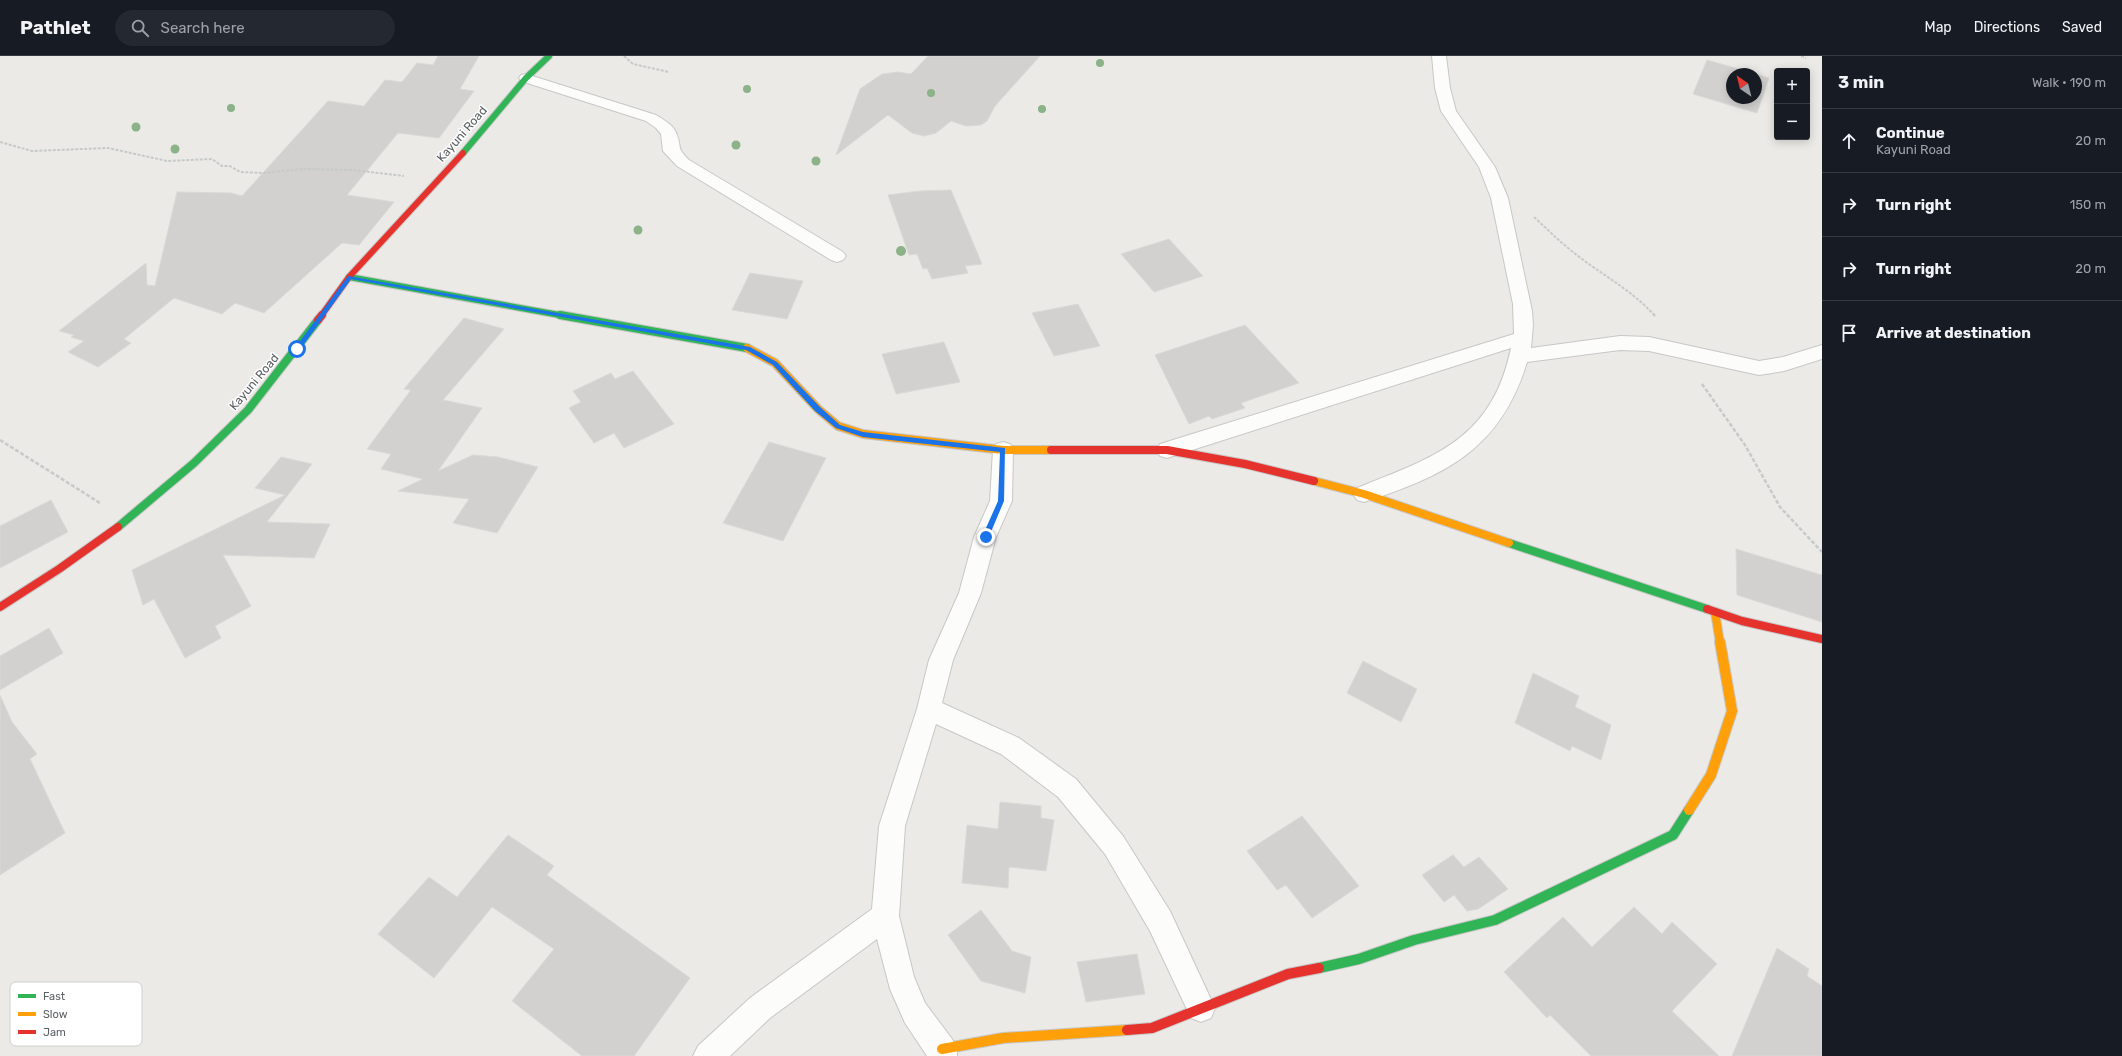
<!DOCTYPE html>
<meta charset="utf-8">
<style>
:root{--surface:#171b24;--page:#242831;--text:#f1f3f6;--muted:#9ea1a6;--line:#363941}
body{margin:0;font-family:Rubik,sans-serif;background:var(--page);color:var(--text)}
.controls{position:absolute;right:12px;top:12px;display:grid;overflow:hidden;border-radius:4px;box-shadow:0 2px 10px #0003}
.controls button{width:36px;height:36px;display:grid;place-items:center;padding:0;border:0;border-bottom:1px solid var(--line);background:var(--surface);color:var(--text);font:20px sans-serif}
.compass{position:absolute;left:1726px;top:12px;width:36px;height:36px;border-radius:50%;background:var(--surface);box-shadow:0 2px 10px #0003;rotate:325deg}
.stop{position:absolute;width:12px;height:12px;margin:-9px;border:3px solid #1a73e8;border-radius:50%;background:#fff}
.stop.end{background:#1a73e8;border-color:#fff;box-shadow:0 1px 4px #0008}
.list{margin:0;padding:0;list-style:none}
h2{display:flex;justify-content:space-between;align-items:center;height:52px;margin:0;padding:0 16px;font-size:17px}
h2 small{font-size:13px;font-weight:400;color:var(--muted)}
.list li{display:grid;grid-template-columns:26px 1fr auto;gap:12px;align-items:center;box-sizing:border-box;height:64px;padding:0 16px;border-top:1px solid var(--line)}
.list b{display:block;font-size:15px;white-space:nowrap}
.list p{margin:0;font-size:13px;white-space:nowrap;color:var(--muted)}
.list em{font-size:13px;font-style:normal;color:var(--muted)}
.icon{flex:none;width:22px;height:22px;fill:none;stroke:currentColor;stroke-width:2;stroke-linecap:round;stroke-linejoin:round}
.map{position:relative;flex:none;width:1822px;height:1000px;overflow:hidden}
header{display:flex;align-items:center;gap:24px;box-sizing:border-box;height:56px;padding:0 20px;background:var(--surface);border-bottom:1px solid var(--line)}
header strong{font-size:19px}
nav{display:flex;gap:22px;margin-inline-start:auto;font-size:14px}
.search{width:280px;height:36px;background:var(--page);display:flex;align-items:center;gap:10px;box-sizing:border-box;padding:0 14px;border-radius:22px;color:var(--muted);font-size:15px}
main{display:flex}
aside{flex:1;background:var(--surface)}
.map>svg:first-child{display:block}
.building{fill:#d3d1cf;stroke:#dbd9d6}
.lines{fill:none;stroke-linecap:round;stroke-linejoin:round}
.street-casing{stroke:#c8c7c7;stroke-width:2}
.fast-far2-casing{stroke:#c7c7c7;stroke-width:8}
.fast-far1-casing{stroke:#c7c7c7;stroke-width:10}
.fast-casing{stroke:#c7c7c7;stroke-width:12}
.slow-far1-casing{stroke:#c7c7c7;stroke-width:10}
.slow-casing{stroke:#c7c7c7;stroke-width:12}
.jam-far2-casing{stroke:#c7c7c7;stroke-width:8}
.jam-far1-casing{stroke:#c7c7c7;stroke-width:10}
.jam-casing{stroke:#c7c7c7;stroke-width:12}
.path-far1{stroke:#c6cac8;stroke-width:2;stroke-dasharray:3 1.5;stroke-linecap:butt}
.path{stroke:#c6cac8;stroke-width:2.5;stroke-dasharray:4 2;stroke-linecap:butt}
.street{fill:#fcfcfb;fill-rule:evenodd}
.fast-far2{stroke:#30b455;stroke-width:6}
.fast-far1{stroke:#30b455;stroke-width:8}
.fast{stroke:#30b455;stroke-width:10}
.slow-far1{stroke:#ff9f0a;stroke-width:8}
.slow{stroke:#ff9f0a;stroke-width:10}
.jam-far2{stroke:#e5322d;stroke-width:6}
.jam-far1{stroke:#e5322d;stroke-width:8}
.jam{stroke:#e5322d;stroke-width:10}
.tree{fill:#8bb288}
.route{fill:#1a73e8}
.labels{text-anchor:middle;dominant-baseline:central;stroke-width:3;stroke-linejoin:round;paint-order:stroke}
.street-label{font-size:12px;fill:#5c6064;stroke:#fff}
.key{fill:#fff;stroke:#cecfd0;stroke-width:1}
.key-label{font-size:11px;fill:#5c6064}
</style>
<header>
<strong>Pathlet</strong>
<div class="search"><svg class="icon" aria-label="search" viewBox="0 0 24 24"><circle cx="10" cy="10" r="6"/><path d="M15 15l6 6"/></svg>Search here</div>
<nav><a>Map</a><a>Directions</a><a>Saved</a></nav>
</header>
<main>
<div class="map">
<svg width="1822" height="1000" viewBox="0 0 1822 1000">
<rect width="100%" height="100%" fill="#eceae6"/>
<!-- building -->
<path class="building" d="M438 0H479L460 33 474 35 439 82 398 77 347 139 394 146 359 189 342 187 264 257 235 247 222 258 174 242 124 283 131 287 98 311 68 296 84 285 71 281 74 279 59 275 146 207 147 229 155 230 177 136 231 137 242 140 328 45 364 50 385 24 402 26 417 7 433 9Z
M928 0H1040L995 50 987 65 981 69 966 70 951 65 936 77 924 80 912 77 888 59 836 99 860 33 882 18 898 16 911 18Z
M1707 4 1756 18H1732V42H1756V18L1769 22 1757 57 1693 38Z
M951 134 982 208 965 210 968 217 932 223 927 212 923 213 917 198 909 199 888 139 920 135Z
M1169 183 1203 220 1154 236 1121 198Z
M750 217 803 225 787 263 732 254Z
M1078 248 1100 290 1054 300 1032 257Z
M464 262 504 273 443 344 482 352 438 415 473 399 498 401 538 411 497 477 453 467 469 443 398 435 423 423 381 413 391 398 367 393 411 334 404 333Z
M1245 269 1299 327 1241 347 1245 352 1212 363 1209 360 1189 368 1155 299Z
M944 286 960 326 896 338 882 298Z
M633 315 674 368 624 392 614 377 594 387 569 352 581 346 573 335 611 317 615 323Z
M769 386 826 402 783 485 723 467Z
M281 401 312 408 267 466 330 468 314 502 223 499 251 550 215 570 221 582 185 602 154 543 143 549 132 514 285 439 255 432Z
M51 444 68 476 0 512V470Z
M1736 493 1822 519V566L1737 539Z
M49 572 63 597 0 634V600Z
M1363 605 1417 633 1401 666 1347 637Z
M1533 617 1579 640 1575 651 1611 669 1601 704 1572 690 1570 695 1515 667Z
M0 639 12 666 37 698 30 703 65 777 0 819Z
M1000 746 1041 750V762L1054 764 1046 815 1009 811 1008 832 962 827 967 769 998 773Z
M1302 760 1359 830 1312 862 1286 829 1277 834 1247 795Z
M508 779 554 810 547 819 690 922 634 1000H582L512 945 554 893 492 851 434 922 378 878 429 821 457 841Z
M1453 799 1464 811 1479 801 1508 833 1478 853 1467 855 1454 839 1444 846 1422 819Z
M1634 851 1662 878 1672 866 1717 908 1672 955 1719 1000H1591L1550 959 1547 962 1504 916 1563 861 1592 891Z
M981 854 1012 895 1031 901 1025 937 981 925 948 879Z
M1777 892 1809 913 1807 920 1822 930V1000H1732Z
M1137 898 1145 938 1086 946 1077 906Z"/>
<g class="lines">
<defs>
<path id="street" d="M1432 0H1446L1450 32 1456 55 1495 111 1508 142 1532 255 1533 269 1531 292 1620 280 1649 281 1759 305 1783 301 1822 289V303L1784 315 1759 319 1649 295 1620 294 1527 306C1501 393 1445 420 1364 446L1357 444 1353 438 1357 432C1434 401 1492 384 1511 292L1167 402 1160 400 1157 394 1160 388 1514 278 1513 248 1491 142 1479 111 1441 55 1435 32Z
M526 18 656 59C664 64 674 69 677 79 682 93 676 91 689 104L843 196 846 200 843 204 837 206 831 204 677 110 663 95 661 78 656 72 646 65 521 25 519 22 521 19Z
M1003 386 1010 388 1013 394 1012 445 996 481 981 537 953 604 942 647 1019 682 1076 723 1123 780 1170 855 1215 952 1211 962 1201 966 1191 962 1150 875 1105 798 1058 741 1001 698 936 668 905 770 899 860 914 921 925 947 952 983 957 993V1000H927L905 967 890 933 877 883 770 962 730 1000H693L698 990 750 942 872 853 879 770 917 653 929 604 959 537 974 481 990 445 993 394 996 388Z"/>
<path id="fast-far2" d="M463 97 526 22 549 0
M349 221 565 260"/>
<path id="fast-far1" d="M560 259 747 292
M118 471 194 407 248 354 318 264
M1509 487 1707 553"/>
<path id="fast" d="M1319 912 1359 903 1414 884 1495 864 1673 779 1689 754"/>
<path id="slow-far1" d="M747 292 775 307 818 353 838 370 863 378 1003 394H1051
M1314 425 1364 438 1509 487
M1715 556 1720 587"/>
<path id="slow" d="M1689 754 1711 719 1732 655 1720 586
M942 993 1003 982 1127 974"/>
<path id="jam-far2" d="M321 260 349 221 463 97"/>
<path id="jam-far1" d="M318 264 322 259
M1051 394H1167L1245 408 1314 425
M0 551 59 513 118 471
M1707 553 1742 565 1822 583"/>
<path id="jam" d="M1127 974 1152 972 1288 918 1319 912"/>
</defs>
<!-- street casing -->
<use href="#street" class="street-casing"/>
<!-- fast-far2 casing -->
<use href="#fast-far2" class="fast-far2-casing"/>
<!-- fast-far1 casing -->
<use href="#fast-far1" class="fast-far1-casing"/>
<!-- fast casing -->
<use href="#fast" class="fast-casing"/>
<!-- slow-far1 casing -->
<use href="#slow-far1" class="slow-far1-casing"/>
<!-- slow casing -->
<use href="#slow" class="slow-casing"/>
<!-- jam-far2 casing -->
<use href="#jam-far2" class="jam-far2-casing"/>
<!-- jam-far1 casing -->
<use href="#jam-far1" class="jam-far1-casing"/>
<!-- jam casing -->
<use href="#jam" class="jam-casing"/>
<!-- path-far1 -->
<path class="path-far1" d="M624 0 633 8 669 16
M1801 0 1806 2
M0 86 32 95 108 92 167 105 212 103 222 110H230L240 116 263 117 302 113 353 114 404 120
M1534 161C1547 173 1559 185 1573 196 1600 218 1631 233 1655 260"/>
<!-- path -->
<path class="path" d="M1654 259 1655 260
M1702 328 1745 389 1780 451 1822 496
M0 384 100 447"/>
<!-- street -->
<use href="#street" class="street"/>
<!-- fast-far2 -->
<use href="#fast-far2" class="fast-far2"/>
<!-- fast-far1 -->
<use href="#fast-far1" class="fast-far1"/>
<!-- fast -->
<use href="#fast" class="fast"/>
<!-- slow-far1 -->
<use href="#slow-far1" class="slow-far1"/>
<!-- slow -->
<use href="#slow" class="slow"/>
<!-- jam-far2 -->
<use href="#jam-far2" class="jam-far2"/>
<!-- jam-far1 -->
<use href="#jam-far1" class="jam-far1"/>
<!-- jam -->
<use href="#jam" class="jam"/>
</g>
<!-- trees -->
<g class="tree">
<circle cx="1100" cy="7" r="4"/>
<circle cx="747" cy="33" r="4"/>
<circle cx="931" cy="37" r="4"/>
<circle cx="231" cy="52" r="4"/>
<circle cx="1042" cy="53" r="4"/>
<circle cx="136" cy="71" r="4.5"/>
<circle cx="736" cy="89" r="4.5"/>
<circle cx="175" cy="93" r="4.5"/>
<circle cx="816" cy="105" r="4.5"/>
<circle cx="638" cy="174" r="4.5"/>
<circle cx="901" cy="195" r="5"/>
</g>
<!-- route -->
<path class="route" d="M348 220 750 291 777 306 820 351 840 369 863 376 1005 392 1004 445 988 483H983L982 481 998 445 1000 396 863 381 836 372 815 355 773 309 746 294 351 223 299 295H295V292Z"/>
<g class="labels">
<!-- street labels -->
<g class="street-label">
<text transform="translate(462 78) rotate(-49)">Kayuni Road</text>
<text transform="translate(254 326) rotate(-50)">Kayuni Road</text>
</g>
</g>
<!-- legend -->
<rect x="10" y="926" width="132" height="64" rx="6" class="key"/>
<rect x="18" y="938" width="18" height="4" fill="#30b455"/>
<rect x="18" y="956" width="18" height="4" fill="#ff9f0a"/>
<rect x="18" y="974" width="18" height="4" fill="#e5322d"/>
<g class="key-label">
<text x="43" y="944">Fast</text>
<text x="43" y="962">Slow</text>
<text x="43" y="980">Jam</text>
</g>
</svg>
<div class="controls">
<button>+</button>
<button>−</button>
</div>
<svg class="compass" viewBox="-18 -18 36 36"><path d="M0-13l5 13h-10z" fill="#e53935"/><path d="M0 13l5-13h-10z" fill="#9ea1a6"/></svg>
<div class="stop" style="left:297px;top:293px"></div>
<div class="stop end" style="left:986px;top:481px"></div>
</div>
<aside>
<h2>3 min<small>Walk · 190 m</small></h2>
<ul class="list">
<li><svg class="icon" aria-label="ahead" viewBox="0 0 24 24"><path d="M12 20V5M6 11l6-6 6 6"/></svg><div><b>Continue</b><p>Kayuni Road</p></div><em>20 m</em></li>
<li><svg class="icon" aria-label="right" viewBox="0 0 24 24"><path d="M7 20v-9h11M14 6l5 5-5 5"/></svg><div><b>Turn right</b></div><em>150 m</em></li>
<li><svg class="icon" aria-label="right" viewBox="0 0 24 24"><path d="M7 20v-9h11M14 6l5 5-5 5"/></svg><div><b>Turn right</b></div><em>20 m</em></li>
<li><svg class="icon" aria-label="arrive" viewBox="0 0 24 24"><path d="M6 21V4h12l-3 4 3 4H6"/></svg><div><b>Arrive at destination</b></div></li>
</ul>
</aside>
</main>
